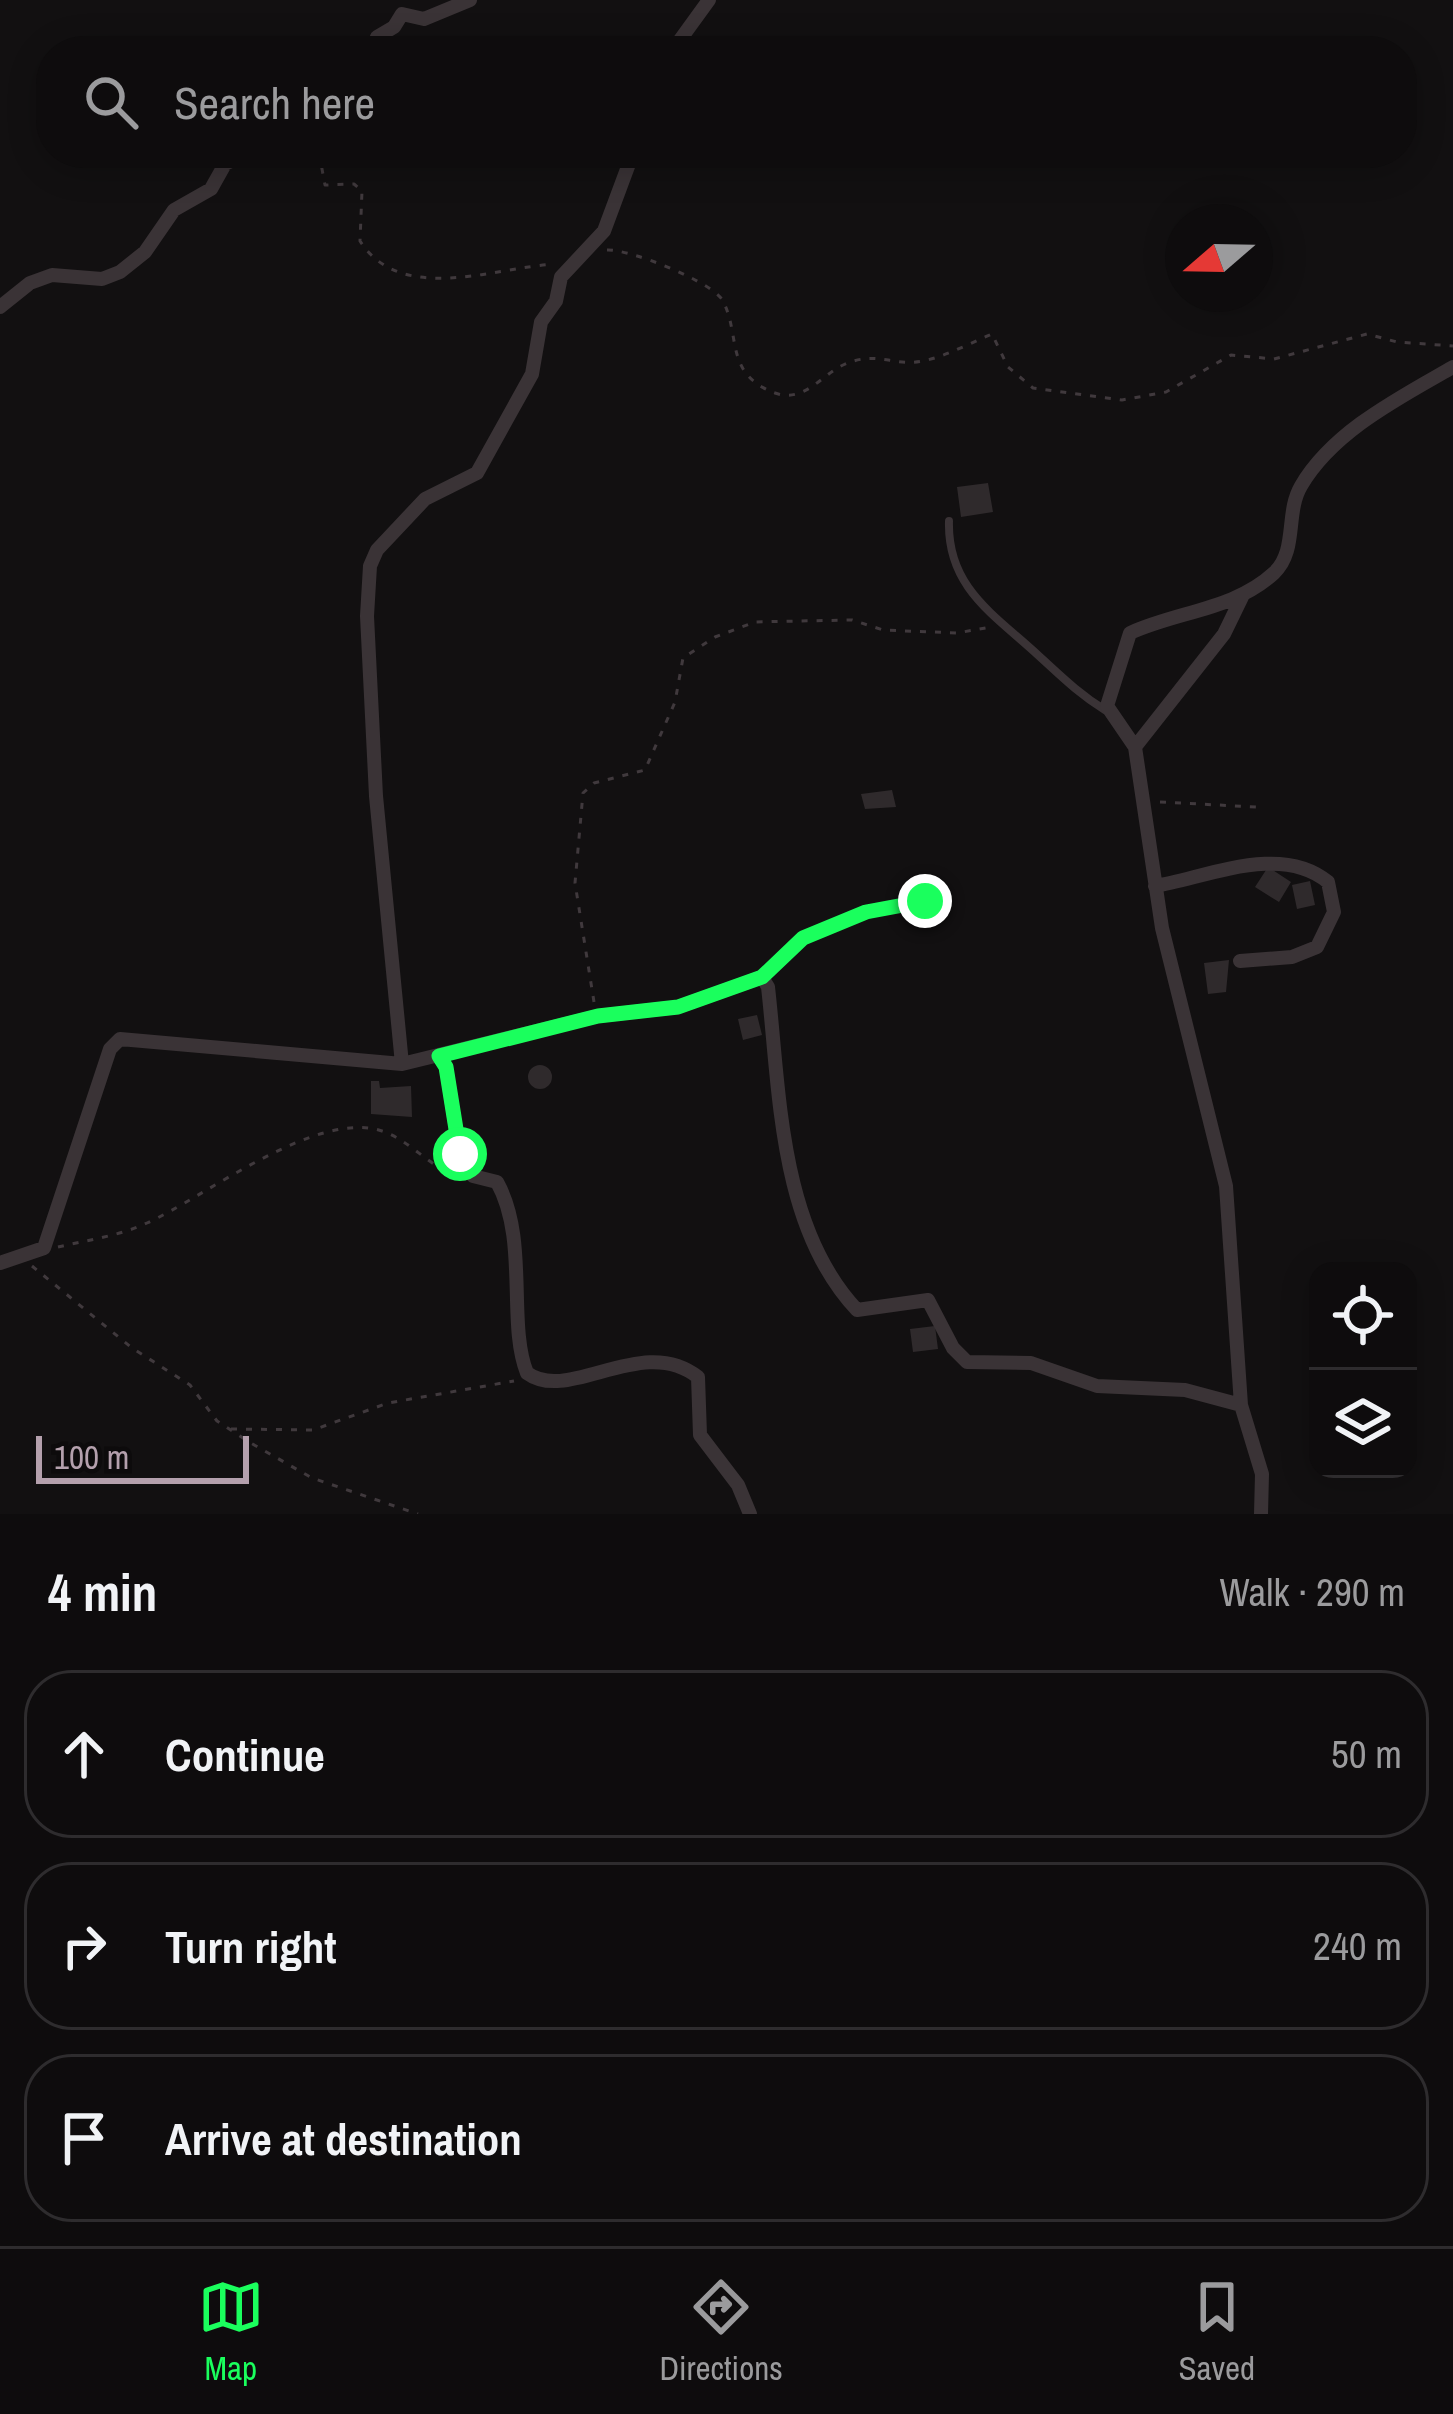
<!DOCTYPE html>
<meta charset="utf-8">
<style>
:root{--surface:#0e0c0d;--page:#1c1a1b;--text:#f1f3f6;--muted:#9b9b9d;--line:#2e2c2e;--accent:#1aff5d}
body{margin:0;font-family:"Archivo Narrow",sans-serif;background:var(--page);color:var(--text)}
.controls{position:absolute;right:36px;bottom:36px;display:grid;overflow:hidden;border-radius:24px;box-shadow:0 6px 30px #0003}
.controls button{width:108px;height:108px;display:grid;place-items:center;padding:0;border:0;border-bottom:3px solid var(--line);background:var(--surface);color:var(--text);font:60px sans-serif}
.compass{position:absolute;left:1165px;top:204px;width:108px;height:108px;border-radius:50%;background:var(--surface);box-shadow:0 6px 30px #0003;rotate:250deg}
.scale{position:absolute;left:36px;bottom:30px;width:213px;box-sizing:border-box;padding-left:12px;border:6px solid #b4a0ad;border-top:0;font-size:33px;line-height:42px;white-space:nowrap;color:#b4a0ad;-webkit-text-stroke:9px #0d0b0c;paint-order:stroke}
.stop{position:absolute;width:36px;height:36px;margin:-27px;border:9px solid #1aff5d;border-radius:50%;background:#fff}
.stop.end{background:#1aff5d;border-color:#fff;box-shadow:0 3px 12px #0008}
.list{margin:0;padding:0;list-style:none}
h2{display:flex;justify-content:space-between;align-items:center;height:156px;margin:0;padding:0 48px;font-size:51px}
h2 small{font-size:39px;font-weight:400;color:var(--muted)}
.list li{display:grid;grid-template-columns:78px 1fr auto;gap:36px;align-items:center;box-sizing:border-box;height:168px;margin:0 24px 24px;padding:0 24px;border:3px solid var(--line);border-radius:48px}
.list b{display:block;font-size:45px;white-space:nowrap}
.list em{font-size:39px;font-style:normal;color:var(--muted)}
.icon{flex:none;width:66px;height:66px;fill:none;stroke:currentColor;stroke-width:2;stroke-linecap:round;stroke-linejoin:round}
.map{position:relative;flex:none;width:1453px;height:1514px;overflow:hidden}
.search{position:absolute;background:var(--surface);box-shadow:0 6px 30px #0003;left:36px;right:36px;top:36px;height:132px;display:flex;align-items:center;gap:30px;box-sizing:border-box;padding:0 42px;border-radius:48px;color:var(--muted);font-size:45px}
.sheet{height:732px;background:var(--surface)}
nav{display:flex;justify-content:space-around;align-items:center;box-sizing:border-box;height:168px;border-top:3px solid var(--line);background:var(--surface);font-size:33px;color:var(--muted)}
nav a{display:grid;justify-items:center;gap:6px}
nav .on{color:var(--accent)}
.map>svg:first-child{display:block}
.building{fill:#2f2a2c}
.lines{fill:none;stroke-linecap:round;stroke-linejoin:round}
.path{stroke:#40393d;stroke-width:3;stroke-dasharray:6 9;stroke-linecap:butt}
.lane{stroke:#3a3336;stroke-width:8}
.street{stroke:#3a3336;stroke-width:14}
.route{stroke:#1aff5d;stroke-width:15}
</style>
<div class="map">
<svg width="1453" height="1514" viewBox="0 0 1453 1514">
<rect width="100%" height="100%" fill="#121011"/>
<!-- building -->
<path class="building" d="M988 483 993 512 961 517 957 487Z
M892 790 896 807 865 809 861 794Z
M1268 867 1291 882 1279 902 1255 887Z
M1310 881 1315 905 1297 909 1292 885Z
M1229 960 1226 992 1208 994 1204 963Z
M757 1015 762 1035 743 1040 738 1019Z
M528 1077a12 12 0 1 1 24 0a12 12 0 1 1-24 0Z
M371 1081H379L380 1088 411 1086 412 1117 371 1114Z
M935 1326 938 1349 913 1352 910 1329Z"/>
<g class="lines">
<!-- path -->
<path class="path" d="M319 153 325 185 354 184 362 191 360 241C401 305 493 268 554 264
M607 250C630 249 713 282 723 301 741 336 724 374 775 393 803 403 820 377 841 366 875 349 892 367 923 361 947 356 970 343 992 334L1008 367 1033 388 1122 400 1166 392 1231 355 1274 359 1367 334 1397 342 1453 346
M1160 802 1256 807
M770 966C804 922 873 908 925 901
M594 1002 575 883 583 793 594 783 645 770 675 702 683 658 715 637 755 622 798 621 852 620 883 630 957 633 991 627
M58 1247C88 1240 119 1236 147 1223 205 1197 316 1109 382 1131 407 1139 428 1164 452 1175
M32 1266 132 1348 190 1385 217 1421 249 1442 312 1478 418 1514
M231 1429 313 1430 388 1403 514 1381"/>
<!-- lane -->
<path class="lane" d="M949 521C947 588 995 615 1039 656 1061 676 1079 694 1105 710"/>
<!-- street -->
<path class="street" d="M373 51 377 37 394 27 402 14 424 19 470 0
M672 51 709 0
M0 307 30 283 52 275 102 279 120 272 145 252 174 210 211 189 225 164 248 153
M1135 747 1224 634 1242 597
M1155 886C1208 877 1281 843 1328 882L1334 912 1317 947 1292 957 1240 961
M439 1056 446 1067 461 1162 473 1176 497 1182C529 1239 507 1324 527 1373 569 1404 642 1333 698 1377L700 1435 738 1485 750 1514
M402 1064 376 796 367 616 370 566 377 550 425 499 477 473 532 374 541 322 556 301 561 277 604 231 633 153
M0 1263 44 1248 110 1049 120 1039 402 1064 598 1016 678 1007 762 977 768 987C780 1093 779 1227 857 1310L928 1300 953 1348 967 1362 1031 1363 1097 1386 1185 1390 1241 1405
M1261 1514 1262 1474 1241 1405 1226 1186 1162 928 1135 747 1107 706 1130 633C1178 611 1234 610 1274 573 1298 550 1285 513 1301 486 1333 431 1401 397 1453 367"/>
</g>
<g class="lines">
<!-- route -->
<path class="route" d="M460 1154 446 1067 439 1056 598 1016 678 1007 762 977 803 938 866 912 925 901"/>
</g>
</svg>
<div class="controls">
<button><svg class="icon" aria-label="locate" viewBox="0 0 24 24"><circle cx="12" cy="12" r="6"/><path d="M12 2v4M12 18v4M2 12h4M18 12h4"/></svg></button>
<button><svg class="icon" aria-label="layers" viewBox="0 0 24 24"><path d="M12 4l9 5-9 5-9-5zM3 14l9 5 9-5"/></svg></button>
</div>
<svg class="compass" viewBox="-18 -18 36 36"><path d="M0-13l5 13h-10z" fill="#e53935"/><path d="M0 13l5-13h-10z" fill="#9b9b9d"/></svg>
<div class="scale">100 m</div>
<div class="stop" style="left:460px;top:1154px"></div>
<div class="stop end" style="left:925px;top:901px"></div>
<div class="search"><svg class="icon" aria-label="search" viewBox="0 0 24 24"><circle cx="10" cy="10" r="6"/><path d="M15 15l6 6"/></svg>Search here</div>
</div>
<section class="sheet">
<h2>4 min<small>Walk · 290 m</small></h2>
<ul class="list">
<li><svg class="icon" aria-label="ahead" viewBox="0 0 24 24"><path d="M12 20V5M6 11l6-6 6 6"/></svg><div><b>Continue</b></div><em>50 m</em></li>
<li><svg class="icon" aria-label="right" viewBox="0 0 24 24"><path d="M7 20v-9h11M14 6l5 5-5 5"/></svg><div><b>Turn right</b></div><em>240 m</em></li>
<li><svg class="icon" aria-label="arrive" viewBox="0 0 24 24"><path d="M6 21V4h12l-3 4 3 4H6"/></svg><div><b>Arrive at destination</b></div></li>
</ul>
</section>
<nav>
<a class="on"><svg class="icon" aria-label="map" viewBox="0 0 24 24"><path d="M3 6l6-2 6 2 6-2v14l-6 2-6-2-6 2zM9 4v14M15 6v14"/></svg>Map</a>
<a><svg class="icon" aria-label="directions" viewBox="0 0 24 24"><path d="M12 3l9 9-9 9-9-9zM9 14v-3h6M13 9l2 2-2 2"/></svg>Directions</a>
<a><svg class="icon" aria-label="saved" viewBox="0 0 24 24"><path d="M7 4h10v16l-5-4-5 4z"/></svg>Saved</a>
</nav>
